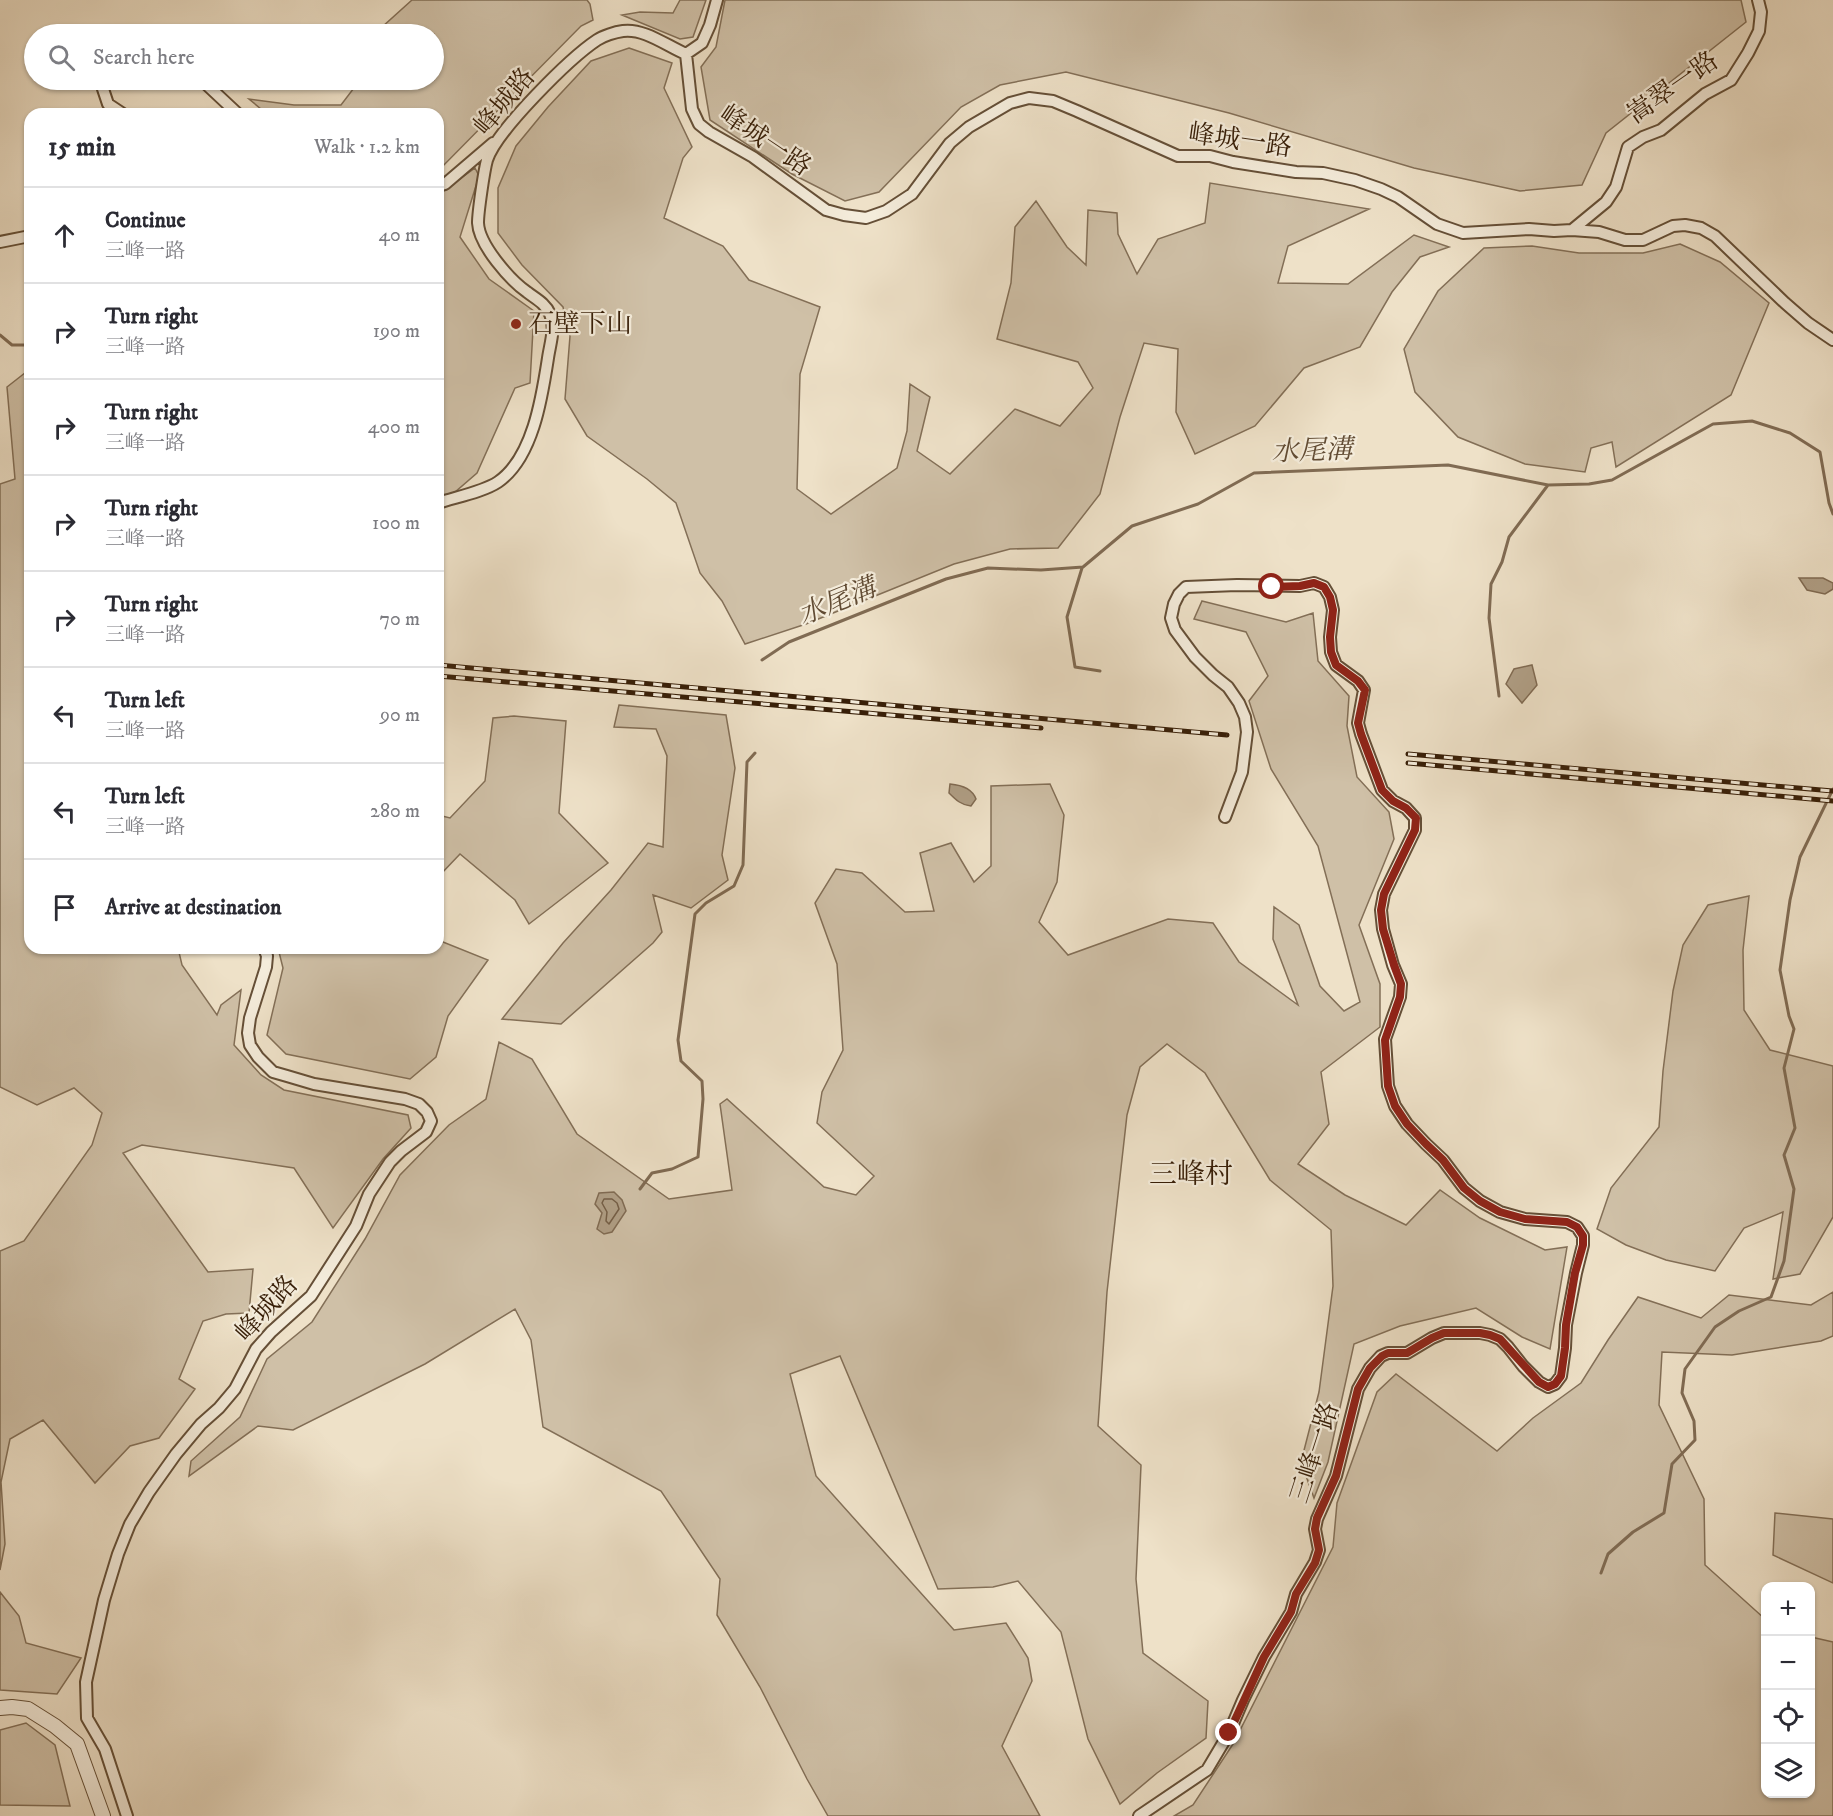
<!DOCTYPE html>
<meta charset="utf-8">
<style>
:root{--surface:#fff;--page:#f2f2f3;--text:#2b2b33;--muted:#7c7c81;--line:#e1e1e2}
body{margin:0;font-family:"IM FELL DW Pica","Noto Serif TC",serif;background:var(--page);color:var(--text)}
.controls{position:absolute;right:18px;bottom:18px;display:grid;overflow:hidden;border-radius:12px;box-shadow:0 2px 4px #0004}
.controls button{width:54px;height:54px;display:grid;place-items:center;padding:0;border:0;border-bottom:2px solid var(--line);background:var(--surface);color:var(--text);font:30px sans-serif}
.stop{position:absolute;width:18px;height:18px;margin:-14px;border:4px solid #8f2418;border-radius:50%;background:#fff}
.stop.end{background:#8f2418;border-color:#fff;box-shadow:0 2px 6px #0008}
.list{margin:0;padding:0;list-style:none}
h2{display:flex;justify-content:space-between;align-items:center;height:78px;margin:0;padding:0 24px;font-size:26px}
h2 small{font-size:20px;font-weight:400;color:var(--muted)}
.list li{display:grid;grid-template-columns:39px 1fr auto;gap:18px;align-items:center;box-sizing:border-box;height:96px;padding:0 24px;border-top:2px solid var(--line)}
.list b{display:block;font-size:22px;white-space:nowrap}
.list p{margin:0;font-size:20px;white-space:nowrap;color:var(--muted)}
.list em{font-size:20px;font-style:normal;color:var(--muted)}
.icon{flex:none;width:33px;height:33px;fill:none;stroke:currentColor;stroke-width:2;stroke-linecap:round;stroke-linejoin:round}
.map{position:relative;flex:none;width:1833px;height:1816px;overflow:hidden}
.search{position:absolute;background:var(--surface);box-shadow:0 2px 4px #0004;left:24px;top:24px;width:420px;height:66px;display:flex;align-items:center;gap:15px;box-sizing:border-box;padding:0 21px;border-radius:33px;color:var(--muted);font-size:22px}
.panel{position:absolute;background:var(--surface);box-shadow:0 2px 4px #0004;left:24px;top:108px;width:420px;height:846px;border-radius:18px}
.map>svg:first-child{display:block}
.green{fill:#cfc0a7;stroke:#836f57;stroke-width:1.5}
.water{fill:#b09f86;stroke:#806b53;stroke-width:1.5}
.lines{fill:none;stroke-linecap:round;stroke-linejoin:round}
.shore{stroke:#745e46;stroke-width:1.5}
.stream{stroke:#806b53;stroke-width:3}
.minor-casing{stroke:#654f37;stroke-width:14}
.tertiary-casing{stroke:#654f37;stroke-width:16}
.minor{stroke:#f4ecdb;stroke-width:10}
.tertiary{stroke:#f4ecdb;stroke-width:14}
.rail-casing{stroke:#371e07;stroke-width:5}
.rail{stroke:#f4ecdb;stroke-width:3;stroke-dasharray:9;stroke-linecap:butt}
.route{stroke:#8f2418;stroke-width:8}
.poi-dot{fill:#8f2418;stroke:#f4ecdb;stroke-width:2}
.labels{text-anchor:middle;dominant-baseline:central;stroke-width:4.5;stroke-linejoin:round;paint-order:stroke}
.street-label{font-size:26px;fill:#371e07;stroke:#f4ecdb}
.poi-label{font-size:26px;fill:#371e07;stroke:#f4ecdb;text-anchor:start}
.water-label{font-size:27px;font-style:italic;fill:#614b33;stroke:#f4ecdb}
.quarter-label{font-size:28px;fill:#371e07;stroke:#f4ecdb}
</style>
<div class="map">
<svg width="1833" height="1816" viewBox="0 0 1833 1816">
<rect width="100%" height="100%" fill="#eee1c8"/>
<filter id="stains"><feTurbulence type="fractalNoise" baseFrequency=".00333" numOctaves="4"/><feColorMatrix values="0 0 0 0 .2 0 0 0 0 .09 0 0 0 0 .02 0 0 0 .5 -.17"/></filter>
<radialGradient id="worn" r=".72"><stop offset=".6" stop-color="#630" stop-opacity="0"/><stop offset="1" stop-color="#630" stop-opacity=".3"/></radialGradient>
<!-- green -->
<path class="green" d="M412 0H587L590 4 593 20 581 26 438 171V114H267L249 99 294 105H341L360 80H434V34H379L381 28Z
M680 0H706L693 37 680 39 622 15 640 12 673 13Z
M725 0H1741L1746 22 1606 133 1582 185 1520 191 1414 168 1229 113 1066 72 1000 85 961 107 879 192 845 201 792 174 710 120 701 67 716 47Z
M629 48 672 63 664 88 692 147 683 158 664 218 723 246 749 280 820 307 800 374 797 489 831 514 897 468 907 431 910 384 930 397 917 451 950 474 1015 409 1060 426 1093 388 1078 362 997 339 1011 283 1015 227 1036 201 1067 247 1086 265 1088 210 1117 213 1118 234 1137 274 1158 239 1205 223 1210 183 1369 209 1288 246 1278 283 1348 284 1414 235 1449 247 1420 257 1392 292 1360 347 1304 368 1255 426 1195 454 1176 412 1178 349 1144 343 1120 417 1100 494 1058 548 1010 549 954 564 806 624 745 644 722 601 700 573 676 503 647 479 587 436 565 399 570 336 563 307 522 265 498 233V188L516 146 548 107 591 61Z
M475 168 479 176 460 237 489 279 534 311 530 383 515 388 477 473 455 492 438 498V195Z
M1680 244 1720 262 1769 303 1731 395 1616 467 1612 442 1591 448 1585 472 1525 464 1458 437 1415 392 1404 349 1438 291 1484 248 1532 246 1579 253H1643Z
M30 369V948H178L182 965 217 1015 221 1005 241 990 234 1045 261 1075 284 1090 408 1115 411 1128 383 1159 333 1228 294 1168 142 1145 123 1153 208 1272 253 1269 249 1313 226 1314 203 1321 179 1379 195 1389 159 1438 130 1446 95 1483 43 1420 10 1439 1 1482 5 1544 0 1570V1251L24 1241 92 1145 102 1113 74 1088 37 1105 0 1087V484L15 479 7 387Z
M1202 601 1286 622 1313 613 1318 661 1349 696 1347 726 1357 777 1389 812 1394 839 1359 925 1380 984V1027L1321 1072 1329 1124 1298 1164 1345 1195 1406 1225 1440 1190 1480 1218 1545 1250 1567 1247 1550 1349 1522 1337 1476 1308 1400 1326 1354 1344 1328 1462 1314 1498 1301 1462 1319 1392 1333 1286 1331 1230 1270 1180 1205 1073 1167 1044 1140 1067 1127 1115 1107 1292 1098 1426 1141 1465 1136 1579 1143 1653 1208 1701 1206 1738 1157 1773 1120 1804 1088 1739 1061 1632 1018 1581 993 1587 938 1589 840 1356 790 1374 816 1476 954 1630 1006 1623 1028 1658 1032 1681 1002 1746 1040 1816H828L807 1779 760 1687 717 1615 720 1579 661 1491 543 1427 531 1340 515 1309 425 1364 293 1430 258 1426 189 1476 191 1461 240 1417 267 1359 312 1322 365 1239 400 1175 449 1125 486 1099 499 1042 532 1059 577 1134 669 1199 732 1190 720 1104 727 1099 824 1187 856 1195 874 1176 817 1123 822 1092 843 1050 837 964 815 903 836 869 862 873 905 912 934 911 920 853 951 843 974 882 991 866V786L1050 784 1064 815 1057 882 1039 922 1068 955 1168 919 1213 923 1239 962 1298 1005 1273 939 1274 907 1299 925 1320 986 1344 1011 1360 1002 1318 846 1271 769 1249 701 1268 676 1246 632 1194 619Z
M619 705 726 715 735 768 722 855 728 880 691 908 653 895 662 932 653 943 561 1024 502 1019 563 943 611 890 648 843 663 847 667 756 656 729 614 727Z
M514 716 566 721 559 813 608 863 529 924 515 900 460 854 441 874 438 883V815L450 818 485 781 493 718Z
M1749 896 1743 950 1744 1010 1770 1050 1833 1066V1217L1800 1274 1773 1279 1783 1212 1744 1228 1715 1271 1666 1260 1626 1245 1597 1229 1611 1188 1659 1127 1663 1071 1673 991 1683 945 1708 905Z
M438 940 488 960 448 1016 436 1057 410 1079 286 1054 267 1035 283 968 278 948H438Z
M1833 1292V1336L1821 1341 1732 1355 1662 1352 1659 1405 1704 1499 1705 1565 1765 1619 1766 1794H1810L1811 1637 1833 1642V1816H1174L1193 1805 1233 1744 1333 1547 1337 1503 1377 1392 1396 1374 1497 1451 1533 1418 1581 1383 1608 1340 1638 1297 1701 1318 1729 1295 1811 1305Z
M1775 1513 1833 1519V1583L1773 1555Z
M0 1592 19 1616 26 1643 81 1658 57 1694 0 1690Z
M26 1723 55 1745 70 1806 0 1805V1730Z"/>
<!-- water -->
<path class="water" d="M1799 578H1823L1833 583V589L1825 594 1807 590Z
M1532 665 1537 685 1522 703 1506 684 1514 669Z
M950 784C961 785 972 788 976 799L971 806C961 805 956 800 949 793Z
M614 1192 622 1200 626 1211 612 1232 604 1234 597 1229 602 1213 595 1204 599 1193Z"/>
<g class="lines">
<!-- shore -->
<path class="shore" d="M604 1199H612L617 1203 619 1209 609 1224 606 1221 607 1212 602 1203Z"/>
<!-- stream -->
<path class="stream" d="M0 335 12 345H30
M1082 568 1067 617 1075 667 1100 671
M762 660 789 642 946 579 988 568 1041 570 1083 567 1132 526 1198 504 1254 473 1448 465 1548 485 1589 484 1612 480 1713 424 1752 421 1790 433 1820 452 1829 503 1833 514
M1499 696 1489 618 1491 584 1502 562 1509 537 1548 485
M640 1189 652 1173 672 1169 698 1157 703 1099 702 1081 681 1061 678 1040 695 914 706 903 734 886 743 865 747 762 755 753
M1601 1573 1608 1554 1633 1532 1664 1513 1672 1464 1695 1440 1694 1421 1682 1393 1685 1369 1715 1327 1739 1311 1771 1297 1784 1261 1794 1189 1784 1155 1795 1128 1784 1068 1794 1029 1789 1016 1780 970 1790 900 1800 857 1833 789"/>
<defs>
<path id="minor" d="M686 54 692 109 699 124 709 132 753 157 826 210 844 215 866 218 886 211 912 194 950 143 969 127 1010 103 1029 98 1053 101 1077 111 1178 156H1210L1233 162 1296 172 1323 173 1355 180 1381 189 1398 197 1437 224 1463 233 1529 229 1554 231 1572 230 1599 232 1625 240H1643L1673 226 1685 225 1701 228 1715 236 1785 303 1808 323 1833 340
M100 80 108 104 123 114
M197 80 206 84 238 114
M438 186 445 184 493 143
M1572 230 1606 202 1616 187 1628 147 1643 137 1661 130 1705 94 1731 80 1748 53 1759 31 1761 12 1758 0
M0 242 30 236
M438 503C456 497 483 492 498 482 533 458 542 397 548 358 550 344 556 327 550 314 545 303 536 299 527 292 510 280 479 245 478 223 478 212 484 171 487 160 497 130 570 58 597 40 603 36 615 32 623 31 644 28 667 46 686 54L702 43 710 25 717 0
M127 1816 105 1749 87 1718 86 1682 104 1600 118 1554 130 1524 149 1492 176 1454 201 1424 219 1408 235 1389 256 1349 271 1332 311 1296 356 1226 369 1194 390 1162 401 1151 426 1132 431 1121 427 1112 419 1104 405 1099 314 1084 287 1076 273 1072 258 1057 250 1045 248 1033 250 1018 266 967 267 956 264 948
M1139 1816 1207 1770 1229 1733 1243 1700 1264 1657 1291 1612 1296 1594 1315 1562 1319 1550 1315 1529 1317 1519 1336 1476 1358 1389 1370 1368 1381 1356 1388 1353H1407L1432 1338 1444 1333H1480L1490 1335 1500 1339 1508 1347 1523 1366 1539 1382 1548 1387 1555 1384 1561 1376 1565 1348 1566 1325 1576 1273 1583 1245V1236L1577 1227 1567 1222 1525 1219 1500 1212 1480 1201 1464 1188 1443 1160 1426 1144 1407 1124 1395 1106 1388 1086 1385 1039 1400 997 1401 984 1393 965 1383 929 1381 910 1384 894 1415 830V818L1406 808 1393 801 1382 790 1361 734 1358 723 1364 690 1358 681 1336 665 1331 652 1330 637 1333 610 1330 597 1324 587 1314 583 1300 586 1237 585 1186 587 1179 594 1174 604 1171 618 1175 630 1195 657 1213 675 1228 687 1239 703 1245 717 1247 732 1242 772 1225 817"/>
<path id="tertiary" d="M0 1708 12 1707 28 1709 55 1726 77 1744 103 1816"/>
</defs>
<!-- minor casing -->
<use href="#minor" class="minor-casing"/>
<!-- tertiary casing -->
<use href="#tertiary" class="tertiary-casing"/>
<!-- minor -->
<use href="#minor" class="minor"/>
<!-- tertiary -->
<use href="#tertiary" class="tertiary"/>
<defs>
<path id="rail" d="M438 665 1227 735
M438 676 1041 728
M1408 754 1833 791
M1408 763 1833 801"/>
</defs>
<!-- rail casing -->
<use href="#rail" class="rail-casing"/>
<!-- rail -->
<use href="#rail" class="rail"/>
</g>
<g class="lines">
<!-- route -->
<path class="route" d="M1229 1733 1264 1657 1291 1612 1296 1594 1315 1563 1319 1550 1315 1529 1317 1518 1336 1476 1358 1389 1370 1368 1382 1356 1388 1353H1407L1432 1338 1444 1333H1480L1490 1335 1500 1339 1539 1382 1548 1387 1555 1384 1561 1376 1565 1348 1566 1325 1575 1273 1583 1245V1236L1577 1227 1567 1222 1525 1219 1500 1212 1480 1201 1464 1188 1443 1160 1426 1144 1407 1124 1395 1106 1388 1086 1385 1040 1400 997 1401 984 1394 965 1383 929 1381 910 1384 894 1415 830 1416 818 1406 808 1393 801 1382 790 1361 734 1358 723 1365 690 1358 681 1336 665 1331 652 1330 637 1333 610 1330 597 1324 587 1314 583 1300 586 1272 587"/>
</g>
<!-- markers -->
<circle class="poi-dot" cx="516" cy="324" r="6"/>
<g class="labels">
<!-- street labels -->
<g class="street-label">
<text transform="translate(1673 88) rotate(-35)">嵩翠一路</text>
<text transform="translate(505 102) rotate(-50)">峰城路</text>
<text transform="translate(765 141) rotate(34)">峰城一路</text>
<text transform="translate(1240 141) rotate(8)">峰城一路</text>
<text transform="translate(267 1309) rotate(-48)">峰城路</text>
<text transform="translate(1315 1453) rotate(-72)">三峰一路</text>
</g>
<!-- poi labels -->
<g class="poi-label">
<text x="528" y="324">石壁下山</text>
</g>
<!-- water labels -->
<g class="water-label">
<text transform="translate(1312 451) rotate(-2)">水尾溝</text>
<text transform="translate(837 602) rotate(-22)">水尾溝</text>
</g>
<!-- quarter labels -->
<g class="quarter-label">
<text x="1191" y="1174">三峰村</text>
</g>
</g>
<rect width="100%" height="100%" filter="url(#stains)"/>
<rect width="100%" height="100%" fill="url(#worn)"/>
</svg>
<div class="controls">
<button>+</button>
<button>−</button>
<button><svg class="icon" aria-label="locate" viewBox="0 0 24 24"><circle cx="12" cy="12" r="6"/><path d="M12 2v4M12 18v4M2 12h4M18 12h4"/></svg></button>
<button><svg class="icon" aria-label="layers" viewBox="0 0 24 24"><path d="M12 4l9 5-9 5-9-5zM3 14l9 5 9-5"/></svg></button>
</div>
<div class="stop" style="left:1272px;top:587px"></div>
<div class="stop end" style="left:1229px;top:1733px"></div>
<div class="search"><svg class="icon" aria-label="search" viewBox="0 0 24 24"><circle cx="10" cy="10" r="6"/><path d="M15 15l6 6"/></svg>Search here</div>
<section class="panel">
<h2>15 min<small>Walk · 1.2 km</small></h2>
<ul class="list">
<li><svg class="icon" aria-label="ahead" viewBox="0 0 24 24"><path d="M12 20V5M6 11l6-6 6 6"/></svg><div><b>Continue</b><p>三峰一路</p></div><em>40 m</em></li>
<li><svg class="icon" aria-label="right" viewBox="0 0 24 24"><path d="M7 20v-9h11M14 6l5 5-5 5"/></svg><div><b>Turn right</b><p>三峰一路</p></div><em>190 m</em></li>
<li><svg class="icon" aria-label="right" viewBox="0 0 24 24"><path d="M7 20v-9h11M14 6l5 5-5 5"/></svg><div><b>Turn right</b><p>三峰一路</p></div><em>400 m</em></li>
<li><svg class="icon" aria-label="right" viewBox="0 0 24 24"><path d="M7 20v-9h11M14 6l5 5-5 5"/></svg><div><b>Turn right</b><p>三峰一路</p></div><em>100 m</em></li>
<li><svg class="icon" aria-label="right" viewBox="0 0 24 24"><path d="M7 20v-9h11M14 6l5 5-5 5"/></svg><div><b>Turn right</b><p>三峰一路</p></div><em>70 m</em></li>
<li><svg class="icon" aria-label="left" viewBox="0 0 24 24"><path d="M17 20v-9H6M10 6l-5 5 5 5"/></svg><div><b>Turn left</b><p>三峰一路</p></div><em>90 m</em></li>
<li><svg class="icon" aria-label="left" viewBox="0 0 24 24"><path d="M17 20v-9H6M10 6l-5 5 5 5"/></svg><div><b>Turn left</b><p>三峰一路</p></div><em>280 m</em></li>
<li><svg class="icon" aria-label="arrive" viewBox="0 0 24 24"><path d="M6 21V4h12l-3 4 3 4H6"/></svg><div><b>Arrive at destination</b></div></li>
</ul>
</section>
</div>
